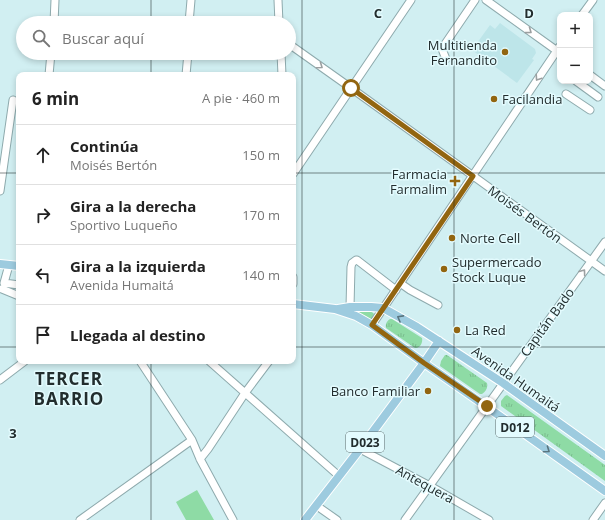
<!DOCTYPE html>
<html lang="es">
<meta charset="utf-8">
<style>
:root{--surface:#fff;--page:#f6f6f6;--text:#222;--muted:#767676;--line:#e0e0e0}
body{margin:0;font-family:"Open Sans",sans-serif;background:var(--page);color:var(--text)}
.controls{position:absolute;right:12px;top:12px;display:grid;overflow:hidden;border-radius:8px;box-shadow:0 2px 6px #0003}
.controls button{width:36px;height:36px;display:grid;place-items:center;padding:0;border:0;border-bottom:1px solid var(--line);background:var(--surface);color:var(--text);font:20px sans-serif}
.stop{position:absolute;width:12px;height:12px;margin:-9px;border:3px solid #926510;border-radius:50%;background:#fff}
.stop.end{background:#926510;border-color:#fff;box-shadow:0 1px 4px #0008}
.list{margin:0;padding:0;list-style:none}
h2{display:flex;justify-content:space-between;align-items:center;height:52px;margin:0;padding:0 16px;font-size:17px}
h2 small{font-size:13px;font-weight:400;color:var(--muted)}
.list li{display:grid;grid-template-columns:26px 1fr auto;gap:12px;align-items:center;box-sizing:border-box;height:60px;padding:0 16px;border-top:1px solid var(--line)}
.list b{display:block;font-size:15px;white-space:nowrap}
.list p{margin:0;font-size:13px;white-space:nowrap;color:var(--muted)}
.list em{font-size:13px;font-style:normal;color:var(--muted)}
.icon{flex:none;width:22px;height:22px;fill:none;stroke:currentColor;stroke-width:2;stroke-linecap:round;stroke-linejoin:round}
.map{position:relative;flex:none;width:605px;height:520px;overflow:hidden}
.search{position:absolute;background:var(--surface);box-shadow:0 2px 6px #0003;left:16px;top:16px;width:280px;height:44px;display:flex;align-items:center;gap:10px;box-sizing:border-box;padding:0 14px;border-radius:22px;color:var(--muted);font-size:15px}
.panel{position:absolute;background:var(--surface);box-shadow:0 2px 6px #0003;left:16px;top:72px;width:280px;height:292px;border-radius:8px}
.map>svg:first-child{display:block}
.built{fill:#bde5e9}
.grass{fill:#8edba5}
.park{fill:url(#park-tufts)}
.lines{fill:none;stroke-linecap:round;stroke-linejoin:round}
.minor-casing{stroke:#8eaaad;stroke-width:9}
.major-casing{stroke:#fff;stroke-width:10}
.minor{stroke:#fff;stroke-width:7}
.major{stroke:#9dcbdf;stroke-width:8}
.oneway{stroke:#9ca0a1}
.oneway2{stroke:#59747e}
.route{stroke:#926510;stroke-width:5}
.grid{fill:none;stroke:#222d2e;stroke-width:1;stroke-opacity:0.55}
.poi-dot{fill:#926510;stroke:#e3fbfe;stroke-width:1.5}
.labels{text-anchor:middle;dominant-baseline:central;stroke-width:3;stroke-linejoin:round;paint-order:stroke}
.shield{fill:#e3fbfe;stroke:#5c6b6c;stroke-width:1}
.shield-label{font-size:12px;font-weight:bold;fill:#222d2e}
.poi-label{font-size:13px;fill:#222d2e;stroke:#e3fbfe;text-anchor:start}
.street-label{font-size:13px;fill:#222d2e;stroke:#e3fbfe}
.district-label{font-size:17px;font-weight:bold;letter-spacing:1px;fill:#222d2e;stroke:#e3fbfe}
.grid-label{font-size:13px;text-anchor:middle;font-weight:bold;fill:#222d2e;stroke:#e3fbfe;stroke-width:3;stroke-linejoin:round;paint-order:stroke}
</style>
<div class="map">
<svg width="605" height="520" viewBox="0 0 605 520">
<defs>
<pattern id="park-tufts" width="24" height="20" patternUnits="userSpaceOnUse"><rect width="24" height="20" fill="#8edba5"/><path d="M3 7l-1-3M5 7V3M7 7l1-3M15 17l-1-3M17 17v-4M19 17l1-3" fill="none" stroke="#7abc8e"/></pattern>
</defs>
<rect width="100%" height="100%" fill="#d1eff2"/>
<!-- built -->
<path class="built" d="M500 23 535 49 536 53 532 59 534 60 517 83 472 50 490 25 495 29Z"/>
<!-- grass -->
<path class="grass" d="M356 311 372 312 374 314 373 319 371 320 355 313V312Z
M197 490 214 520H186L176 502Z"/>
<!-- park -->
<path class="park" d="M390 319H392L422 338C423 343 420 348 415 348L386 328C385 324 387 321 390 319Z
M445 355H447L487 383C488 388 486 391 482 394H480L440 366 441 361Z
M507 395 605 465V481L501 406V401L505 396Z"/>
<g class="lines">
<defs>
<path id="minor" d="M278 0 279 23
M486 0 560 53
M582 15 593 0
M54 23 55 0
M189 23 191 0
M289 44 351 88 605 271
M281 53 282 75
M446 59 442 49 443 47 475 0
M49 75 51 53
M186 75 188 53
M590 75 605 86
M576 81 598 97
M566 94 590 110
M293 174 411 0
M0 191 13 100
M9 265 4 283 19 285
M293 277V284
M400 283 410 290 438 305
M2 289 19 296
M350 307 351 267 352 263 356 260H357L396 290
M372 325 560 46
M140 361 192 440 200 459 233 520
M209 361 339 476
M0 380 25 361
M360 449 430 486 489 520
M200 459 208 449 245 393 269 361
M317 506 337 520
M80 520 192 440
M405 520 605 242
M593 520 605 503"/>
<path id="major" d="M0 264 19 266
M293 304 335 309 356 316 372 325 424 363 487 407 605 491
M338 309 350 307H371L383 308 417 327 503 383 605 456
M305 520 360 449 424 363 439 341"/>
</defs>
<!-- minor casing -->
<use href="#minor" class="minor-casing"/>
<!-- major casing -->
<use href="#major" class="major-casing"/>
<!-- minor -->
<use href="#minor" class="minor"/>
<!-- major -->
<use href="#major" class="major"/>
</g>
<!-- one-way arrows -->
<defs><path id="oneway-chevron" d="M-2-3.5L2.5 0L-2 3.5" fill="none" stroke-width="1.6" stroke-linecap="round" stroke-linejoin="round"/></defs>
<g class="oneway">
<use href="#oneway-chevron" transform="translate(529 31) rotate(36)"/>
<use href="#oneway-chevron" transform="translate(320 66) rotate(35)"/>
<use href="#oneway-chevron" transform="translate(538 78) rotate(124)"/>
<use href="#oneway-chevron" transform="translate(583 272) rotate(-54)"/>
</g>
<g class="oneway2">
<use href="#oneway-chevron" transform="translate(400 318) rotate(-151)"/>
<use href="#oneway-chevron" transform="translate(547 450) rotate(35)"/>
</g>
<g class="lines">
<!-- route -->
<path class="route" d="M351 88 473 176 372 325 424 363 487 406"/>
</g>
<!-- grid -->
<path class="grid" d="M151 0V23M302 0V520M454 0V520M151 53V75M0 173H19M293 173H605M0 347H19M293 347H605M151 361V520"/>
<!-- markers -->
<g class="poi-dot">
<circle cx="505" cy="52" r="4"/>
<circle cx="494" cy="99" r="4"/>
<path d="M453 175h4v4h4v4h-4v4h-4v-4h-4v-4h4z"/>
<circle cx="452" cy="238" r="4"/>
<circle cx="444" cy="269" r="4"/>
<circle cx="457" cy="330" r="4"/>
<circle cx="428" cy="391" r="4"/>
</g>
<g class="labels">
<!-- shield labels -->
<g class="shield">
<rect x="496" y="417" width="38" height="20" rx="3"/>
<rect x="346" y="432" width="38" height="20" rx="3"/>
</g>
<g class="shield-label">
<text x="515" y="427">D012</text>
<text x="365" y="442">D023</text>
</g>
<!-- poi labels -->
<g class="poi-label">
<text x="497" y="45" text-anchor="end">Multitienda<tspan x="497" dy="15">Fernandito</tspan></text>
<text x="502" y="99">Facilandia</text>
<text x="447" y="174" text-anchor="end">Farmacia<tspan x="447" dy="15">Farmalim</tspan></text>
<text x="460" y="238">Norte Cell</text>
<text x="452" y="262">Supermercado<tspan x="452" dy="15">Stock Luque</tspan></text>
<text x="465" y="330">La Red</text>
<text x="420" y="391" text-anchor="end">Banco Familiar</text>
</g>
<!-- street labels -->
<g class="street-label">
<text transform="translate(525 214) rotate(36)">Moisés Bertón</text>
<text transform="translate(547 322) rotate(-54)">Capitán Bado</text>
<text transform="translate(516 379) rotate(35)">Avenida Humaitá</text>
<text transform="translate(425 484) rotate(29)">Antequera</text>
</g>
<!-- district labels -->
<g class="district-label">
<text x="69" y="378">TERCER<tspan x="69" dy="20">BARRIO</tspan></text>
</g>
</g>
<g class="grid-label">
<text x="378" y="18">C</text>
<text x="529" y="18">D</text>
<text x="13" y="438">3</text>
</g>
</svg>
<div class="controls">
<button>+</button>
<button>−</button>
</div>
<div class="stop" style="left:351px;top:88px"></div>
<div class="stop end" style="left:487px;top:406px"></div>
<div class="search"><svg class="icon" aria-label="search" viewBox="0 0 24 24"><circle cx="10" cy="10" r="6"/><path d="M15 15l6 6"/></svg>Buscar aquí</div>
<section class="panel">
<h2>6 min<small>A pie · 460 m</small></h2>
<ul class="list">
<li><svg class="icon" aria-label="ahead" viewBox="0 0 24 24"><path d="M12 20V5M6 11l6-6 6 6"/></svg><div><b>Continúa</b><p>Moisés Bertón</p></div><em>150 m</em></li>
<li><svg class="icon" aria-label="right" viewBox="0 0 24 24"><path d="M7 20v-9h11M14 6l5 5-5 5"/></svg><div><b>Gira a la derecha</b><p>Sportivo Luqueño</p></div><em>170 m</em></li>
<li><svg class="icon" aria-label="left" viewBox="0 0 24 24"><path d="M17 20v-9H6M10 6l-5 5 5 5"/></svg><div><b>Gira a la izquierda</b><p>Avenida Humaitá</p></div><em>140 m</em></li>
<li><svg class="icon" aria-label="arrive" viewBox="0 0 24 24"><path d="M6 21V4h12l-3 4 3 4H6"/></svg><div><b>Llegada al destino</b></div></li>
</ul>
</section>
</div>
